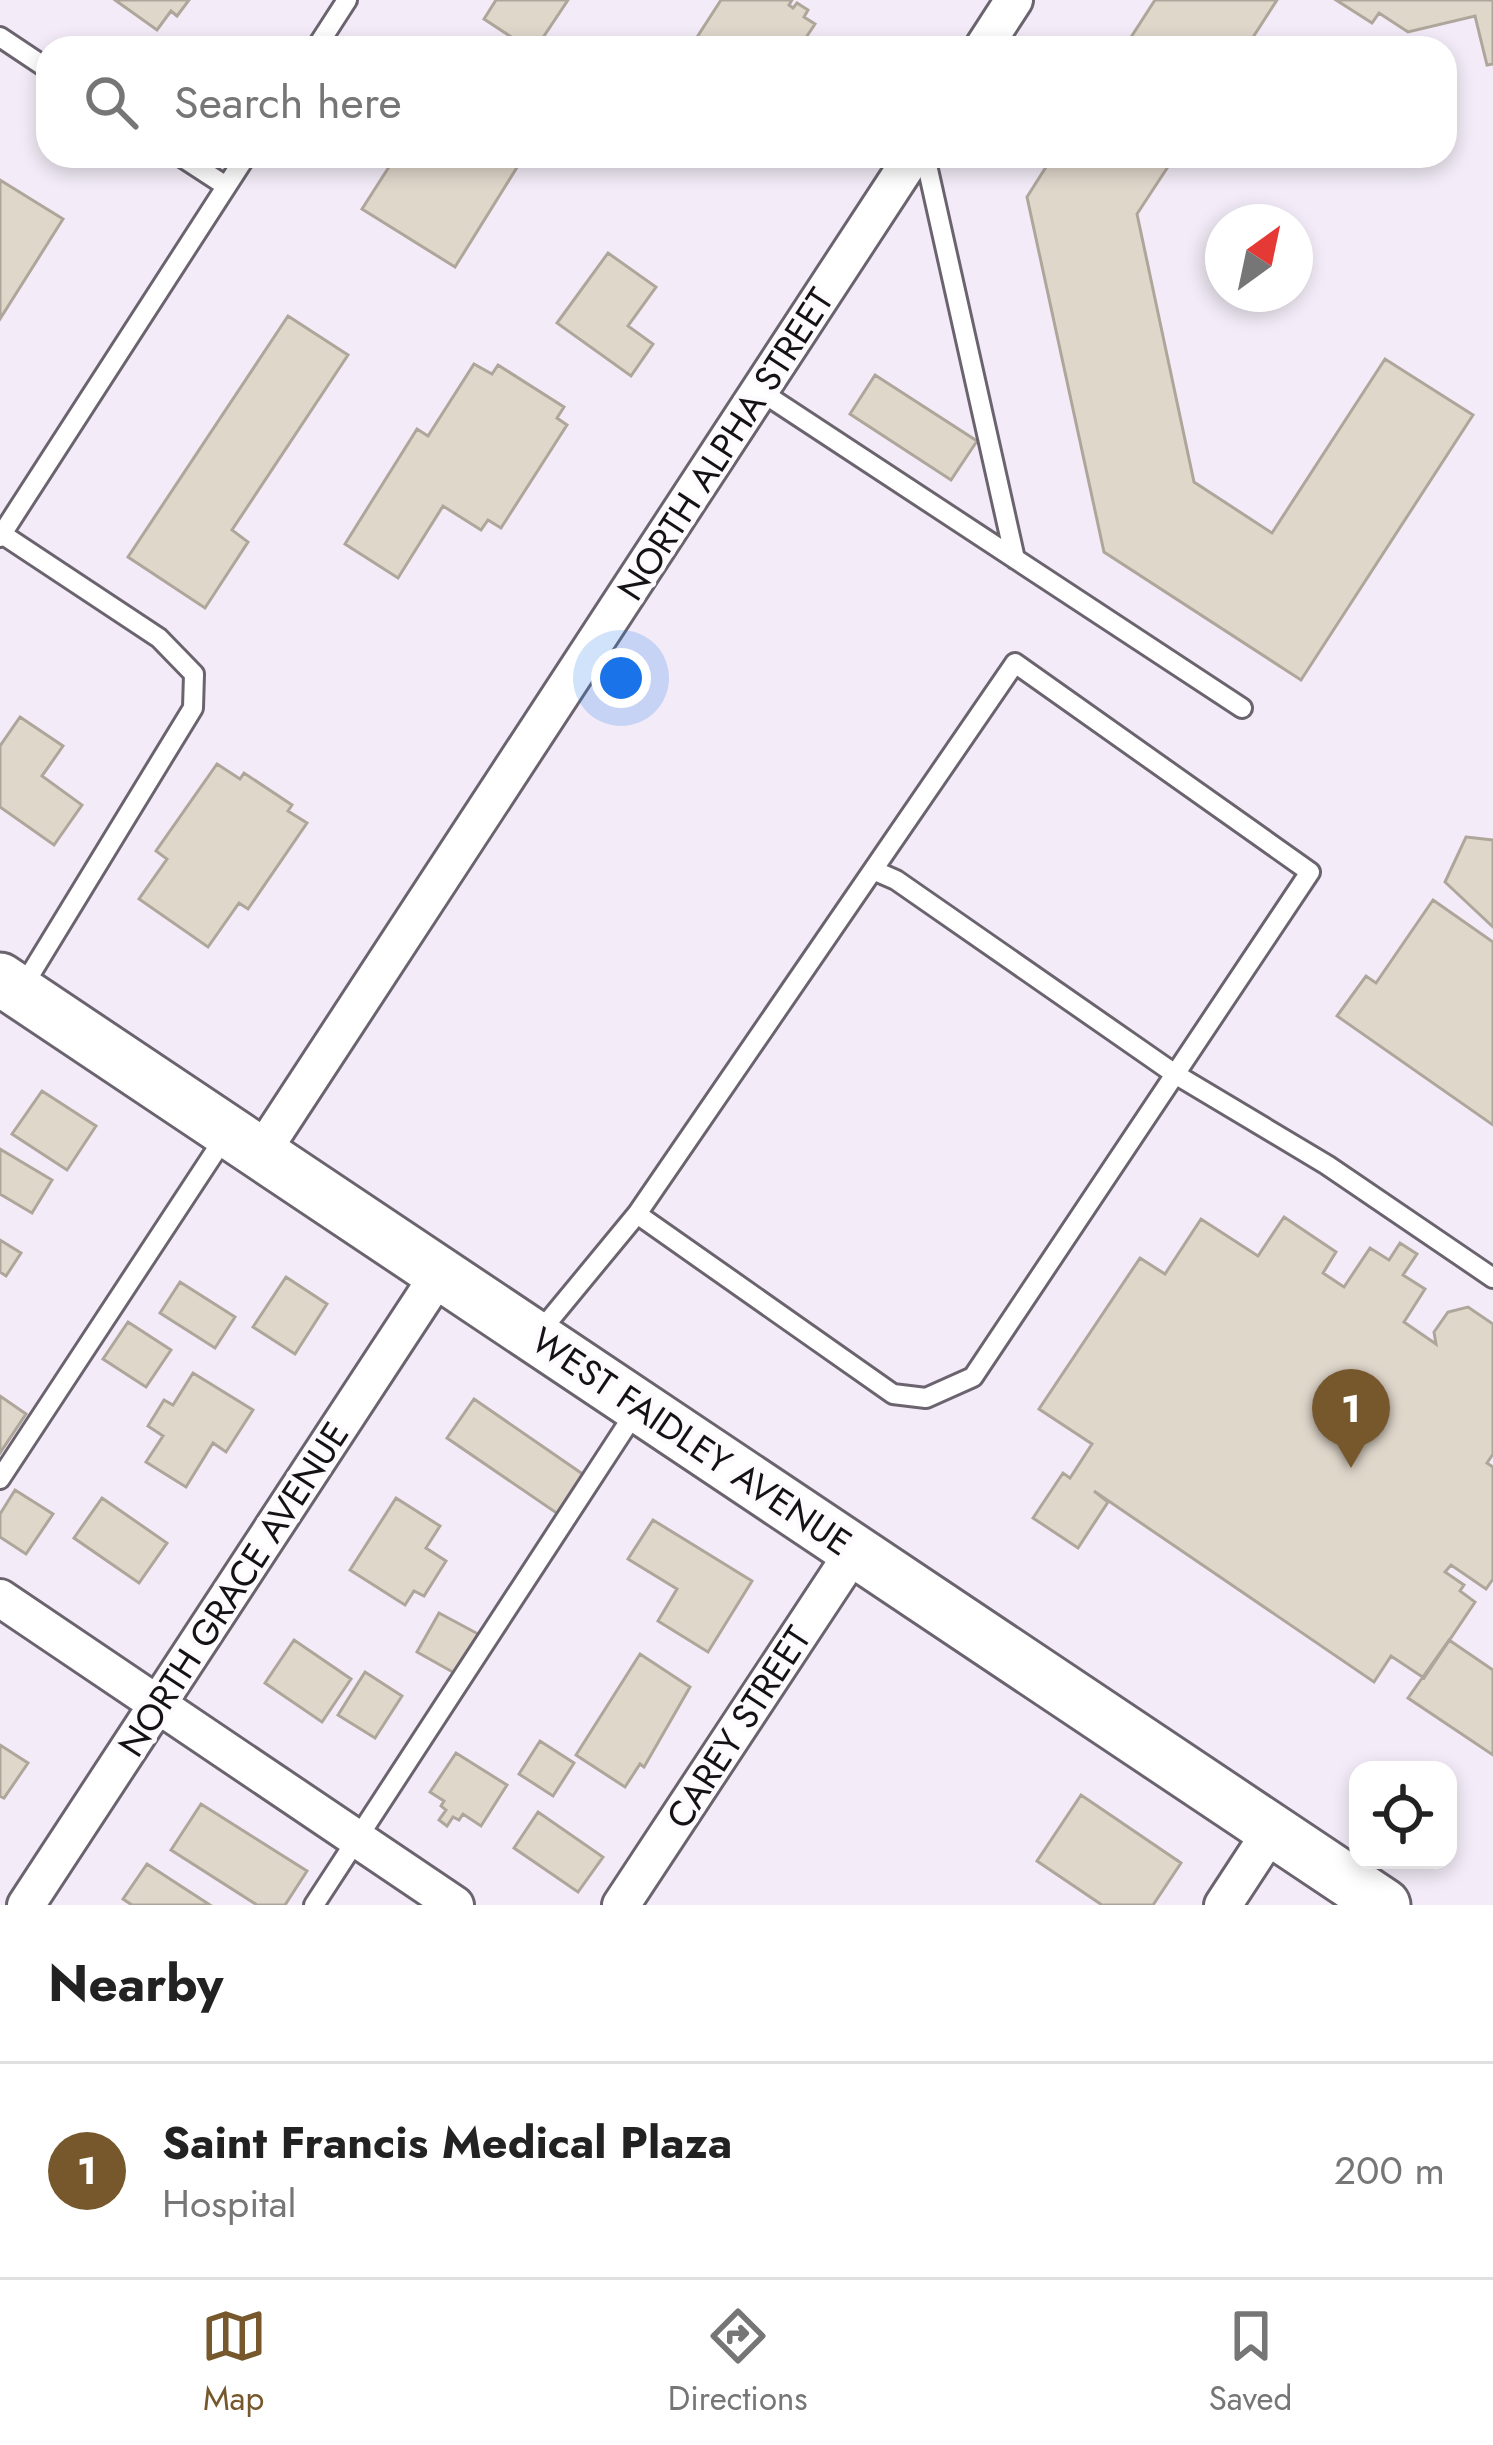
<!DOCTYPE html>
<style>
:root{--surface:#fff;--page:#f2f2f2;--text:#222;--muted:#767676;--line:#e0e0e0;--accent:#76582c}
body{margin:0;font-family:Jost,sans-serif;background:var(--page);color:var(--text)}
.controls{position:absolute;right:36px;bottom:36px;display:grid;overflow:hidden;border-radius:24px;box-shadow:0 6px 18px #0003}
.controls button{width:108px;height:108px;display:grid;place-items:center;padding:0;border:0;border-bottom:3px solid var(--line);background:var(--surface);color:var(--text);font:60px sans-serif}
.compass{position:absolute;left:1205px;top:204px;width:108px;height:108px;border-radius:50%;background:var(--surface);box-shadow:0 6px 18px #0003;rotate:33deg}
.you{position:absolute;left:621px;top:678px;width:42px;height:42px;margin:-30px;border:9px solid #fff;border-radius:50%;background:#1a73e8;box-shadow:0 0 0 18px #1a73e833}
.badge{display:grid;place-items:center;width:78px;height:78px;border-radius:50%;background:var(--accent);color:#fff;font-size:39px;font-weight:700}
.pin{position:absolute;translate:-50% -99px;filter:drop-shadow(0 3px 6px #0008)}
.pin::after{content:'';position:absolute;top:63px;width:42px;height:36px;background:inherit;clip-path:polygon(0 0,100% 0,50% 100%)}
.list{margin:0;padding:0;list-style:none}
h2{display:flex;justify-content:space-between;align-items:center;height:156px;margin:0;padding:0 48px;font-size:51px}
h2 small{font-size:39px;font-weight:400;color:var(--muted)}
.list li{display:grid;grid-template-columns:78px 1fr auto;gap:36px;align-items:center;box-sizing:border-box;height:216px;padding:0 48px;border-top:3px solid var(--line)}
.list b{display:block;font-size:45px;white-space:nowrap}
.list p{margin:0;font-size:39px;white-space:nowrap;color:var(--muted)}
.list em{font-size:39px;font-style:normal;color:var(--muted)}
.icon{flex:none;width:66px;height:66px;fill:none;stroke:currentColor;stroke-width:2;stroke-linecap:round;stroke-linejoin:round}
.map{position:relative;flex:none;width:1493px;height:1905px;overflow:hidden}
.search{position:absolute;background:var(--surface);box-shadow:0 6px 18px #0003;left:36px;right:36px;top:36px;height:132px;display:flex;align-items:center;gap:30px;box-sizing:border-box;padding:0 42px;border-radius:36px;color:var(--muted);font-size:45px}
.sheet{height:372px;background:var(--surface)}
nav{display:flex;justify-content:space-around;align-items:center;box-sizing:border-box;height:168px;border-top:3px solid var(--line);background:var(--surface);font-size:33px;color:var(--muted)}
nav a{display:grid;justify-items:center;gap:6px}
nav .on{color:var(--accent)}
.map>svg:first-child{display:block}
.building{fill:#e0d7cb;stroke:#afa69b;stroke-width:3}
.lines{fill:none;stroke-linecap:round;stroke-linejoin:round}
.lane-casing{stroke:#6b646f;stroke-width:24}
.street-casing{stroke:#6b646f;stroke-width:42}
.secondary-casing{stroke:#6b646f;stroke-width:57}
.lane{stroke:#fff;stroke-width:18}
.street{stroke:#fff;stroke-width:36}
.secondary{stroke:#fff;stroke-width:51}
.labels{text-anchor:middle;dominant-baseline:central;stroke-width:9;stroke-linejoin:round;paint-order:stroke}
.street-label{font-size:36px;fill:#151216;stroke:#fdfbfe}
</style>
<div class="map">
<svg width="1493" height="1905" viewBox="0 0 1493 1905">
<rect width="100%" height="100%" fill="#f3ecf8"/>
<!-- building -->
<path class="building" d="M115 0H189L177 16 171 11 157 30Z
M496 0H568L536 48H528L484 19Z
M721 0H792L789 5 793 8 797 3 808 10 804 17 815 24 799 48H690Z
M1155 0H1277L1246 48H1124Z
M1336 0H1493V64L1487 65 1475 16 1408 32 1379 13 1372 23Z
M396 156H514L521 161 455 267 362 209Z
M1053 156H1175L1137 214 1194 482 1272 533 1385 359 1473 415 1301 680 1104 552 1027 197Z
M0 180 63 219 0 319Z
M608 253 656 287 628 326 653 344 631 376 557 323Z
M288 316 348 355 232 530 248 542 205 608 128 557Z
M474 364 492 374 498 365 564 407 557 418 567 425 501 528 488 520 481 530 443 506 398 578 345 544 417 429 428 436Z
M875 375 977 441 951 480 850 414Z
M20 717 63 746 42 776 82 805 54 845 0 807V746Z
M217 764 240 779 244 773 292 805 288 811 307 823 248 909 239 903 208 947 139 899 167 859 156 851Z
M1466 837 1493 840V927L1445 882Z
M1433 900 1493 942V1125L1337 1016 1366 976 1376 983Z
M42 1091 96 1126 67 1170 12 1134Z
M0 1149 52 1180 32 1213 0 1194Z
M1284 1217 1336 1252 1323 1273 1344 1287 1370 1248 1389 1260 1400 1243 1417 1254 1403 1275 1425 1289 1404 1322 1436 1344 1434 1332 1448 1312 1468 1307 1493 1324V1454L1487 1463 1493 1467V1579L1486 1589 1451 1565 1445 1572 1464 1585 1460 1591 1475 1602 1424 1678 1391 1656 1374 1682 1094 1491 1108 1502 1078 1548 1033 1518 1063 1473 1070 1478 1092 1444 1039 1409 1140 1258 1165 1274 1201 1219 1258 1256Z
M0 1240 21 1253 6 1276 0 1272Z
M286 1277 327 1304 295 1354 253 1327Z
M180 1282 235 1317 215 1348 160 1313Z
M128 1322 171 1350 146 1387 103 1359Z
M193 1373 253 1410 226 1452 213 1443 186 1487 146 1462 163 1436 148 1426 164 1400 173 1405Z
M0 1396 26 1414 0 1453Z
M474 1399 584 1475 558 1514 447 1438Z
M15 1490 53 1514 26 1554 0 1537V1514Z
M102 1498 167 1543 139 1583 74 1538Z
M396 1498 440 1526 426 1548 446 1561 424 1596 414 1591 405 1605 350 1570Z
M653 1520 752 1581 708 1652 658 1621 677 1589 628 1559Z
M439 1613 480 1635 458 1675 417 1652Z
M294 1640 351 1679 322 1722 265 1683Z
M1449 1640 1493 1670V1755L1408 1698Z
M640 1654 690 1687 644 1767 640 1764 625 1787 576 1755Z
M365 1672 402 1696 375 1738 338 1715Z
M540 1741 574 1763 553 1796 519 1774Z
M0 1745 28 1763 4 1798 0 1796Z
M456 1753 507 1785 481 1826 463 1814 459 1820 453 1817 447 1826 439 1820 446 1810 441 1806 444 1801 430 1792Z
M1081 1795 1181 1863 1153 1905H1102L1037 1861Z
M201 1804 307 1871 285 1905H257L171 1850Z
M538 1812 603 1857 578 1892 514 1848Z
M147 1864 210 1905H132L123 1899Z"/>
<g class="lines">
<defs>
<path id="lane" d="M0 37 48 69
M316 48 347 0
M180 156 226 186
M925 156 1015 559
M760 391 1242 708
M2 534 159 638 194 674 193 708 22 988
M0 537 246 156
M637 1214 893 1394 926 1398 973 1377 1310 872 1015 663 873 870
M538 1334 637 1214 873 870 896 880 1175 1074 1327 1165 1493 1278
M0 1479 228 1132
M314 1905 636 1411"/>
<path id="street" d="M983 48 1014 0
M261 1153 913 156
M0 1598 455 1905
M26 1905 440 1273
M621 1905 855 1550
M1223 1905 1272 1830"/>
<path id="secondary" d="M0 979 1384 1905"/>
</defs>
<!-- lane casing -->
<use href="#lane" class="lane-casing"/>
<!-- street casing -->
<use href="#street" class="street-casing"/>
<!-- secondary casing -->
<use href="#secondary" class="secondary-casing"/>
<!-- lane -->
<use href="#lane" class="lane"/>
<!-- street -->
<use href="#street" class="street"/>
<!-- secondary -->
<use href="#secondary" class="secondary"/>
</g>
<g class="labels">
<!-- street labels -->
<g class="street-label">
<text transform="translate(725 444) rotate(-57)">NORTH ALPHA STREET</text>
<text transform="translate(692 1441) rotate(34)">WEST FAIDLEY AVENUE</text>
<text transform="translate(233 1589) rotate(-57)">NORTH GRACE AVENUE</text>
<text transform="translate(738 1727) rotate(-57)">CAREY STREET</text>
</g>
</g>
</svg>
<div class="controls">
<button><svg class="icon" aria-label="locate" viewBox="0 0 24 24"><circle cx="12" cy="12" r="6"/><path d="M12 2v4M12 18v4M2 12h4M18 12h4"/></svg></button>
</div>
<svg class="compass" viewBox="-18 -18 36 36"><path d="M0-13l5 13h-10z" fill="#e53935"/><path d="M0 13l5-13h-10z" fill="#767676"/></svg>
<div class="you"></div>
<div class="pin badge" style="left:1351px;top:1468px">1</div>
<div class="search"><svg class="icon" aria-label="search" viewBox="0 0 24 24"><circle cx="10" cy="10" r="6"/><path d="M15 15l6 6"/></svg>Search here</div>
</div>
<section class="sheet">
<h2>Nearby<small></small></h2>
<ul class="list">
<li><span class="badge">1</span><div><b>Saint Francis Medical Plaza</b><p>Hospital</p></div><em>200 m</em></li>
</ul>
</section>
<nav>
<a class="on"><svg class="icon" aria-label="map" viewBox="0 0 24 24"><path d="M3 6l6-2 6 2 6-2v14l-6 2-6-2-6 2zM9 4v14M15 6v14"/></svg>Map</a>
<a><svg class="icon" aria-label="directions" viewBox="0 0 24 24"><path d="M12 3l9 9-9 9-9-9zM9 14v-3h6M13 9l2 2-2 2"/></svg>Directions</a>
<a><svg class="icon" aria-label="saved" viewBox="0 0 24 24"><path d="M7 4h10v16l-5-4-5 4z"/></svg>Saved</a>
</nav>
